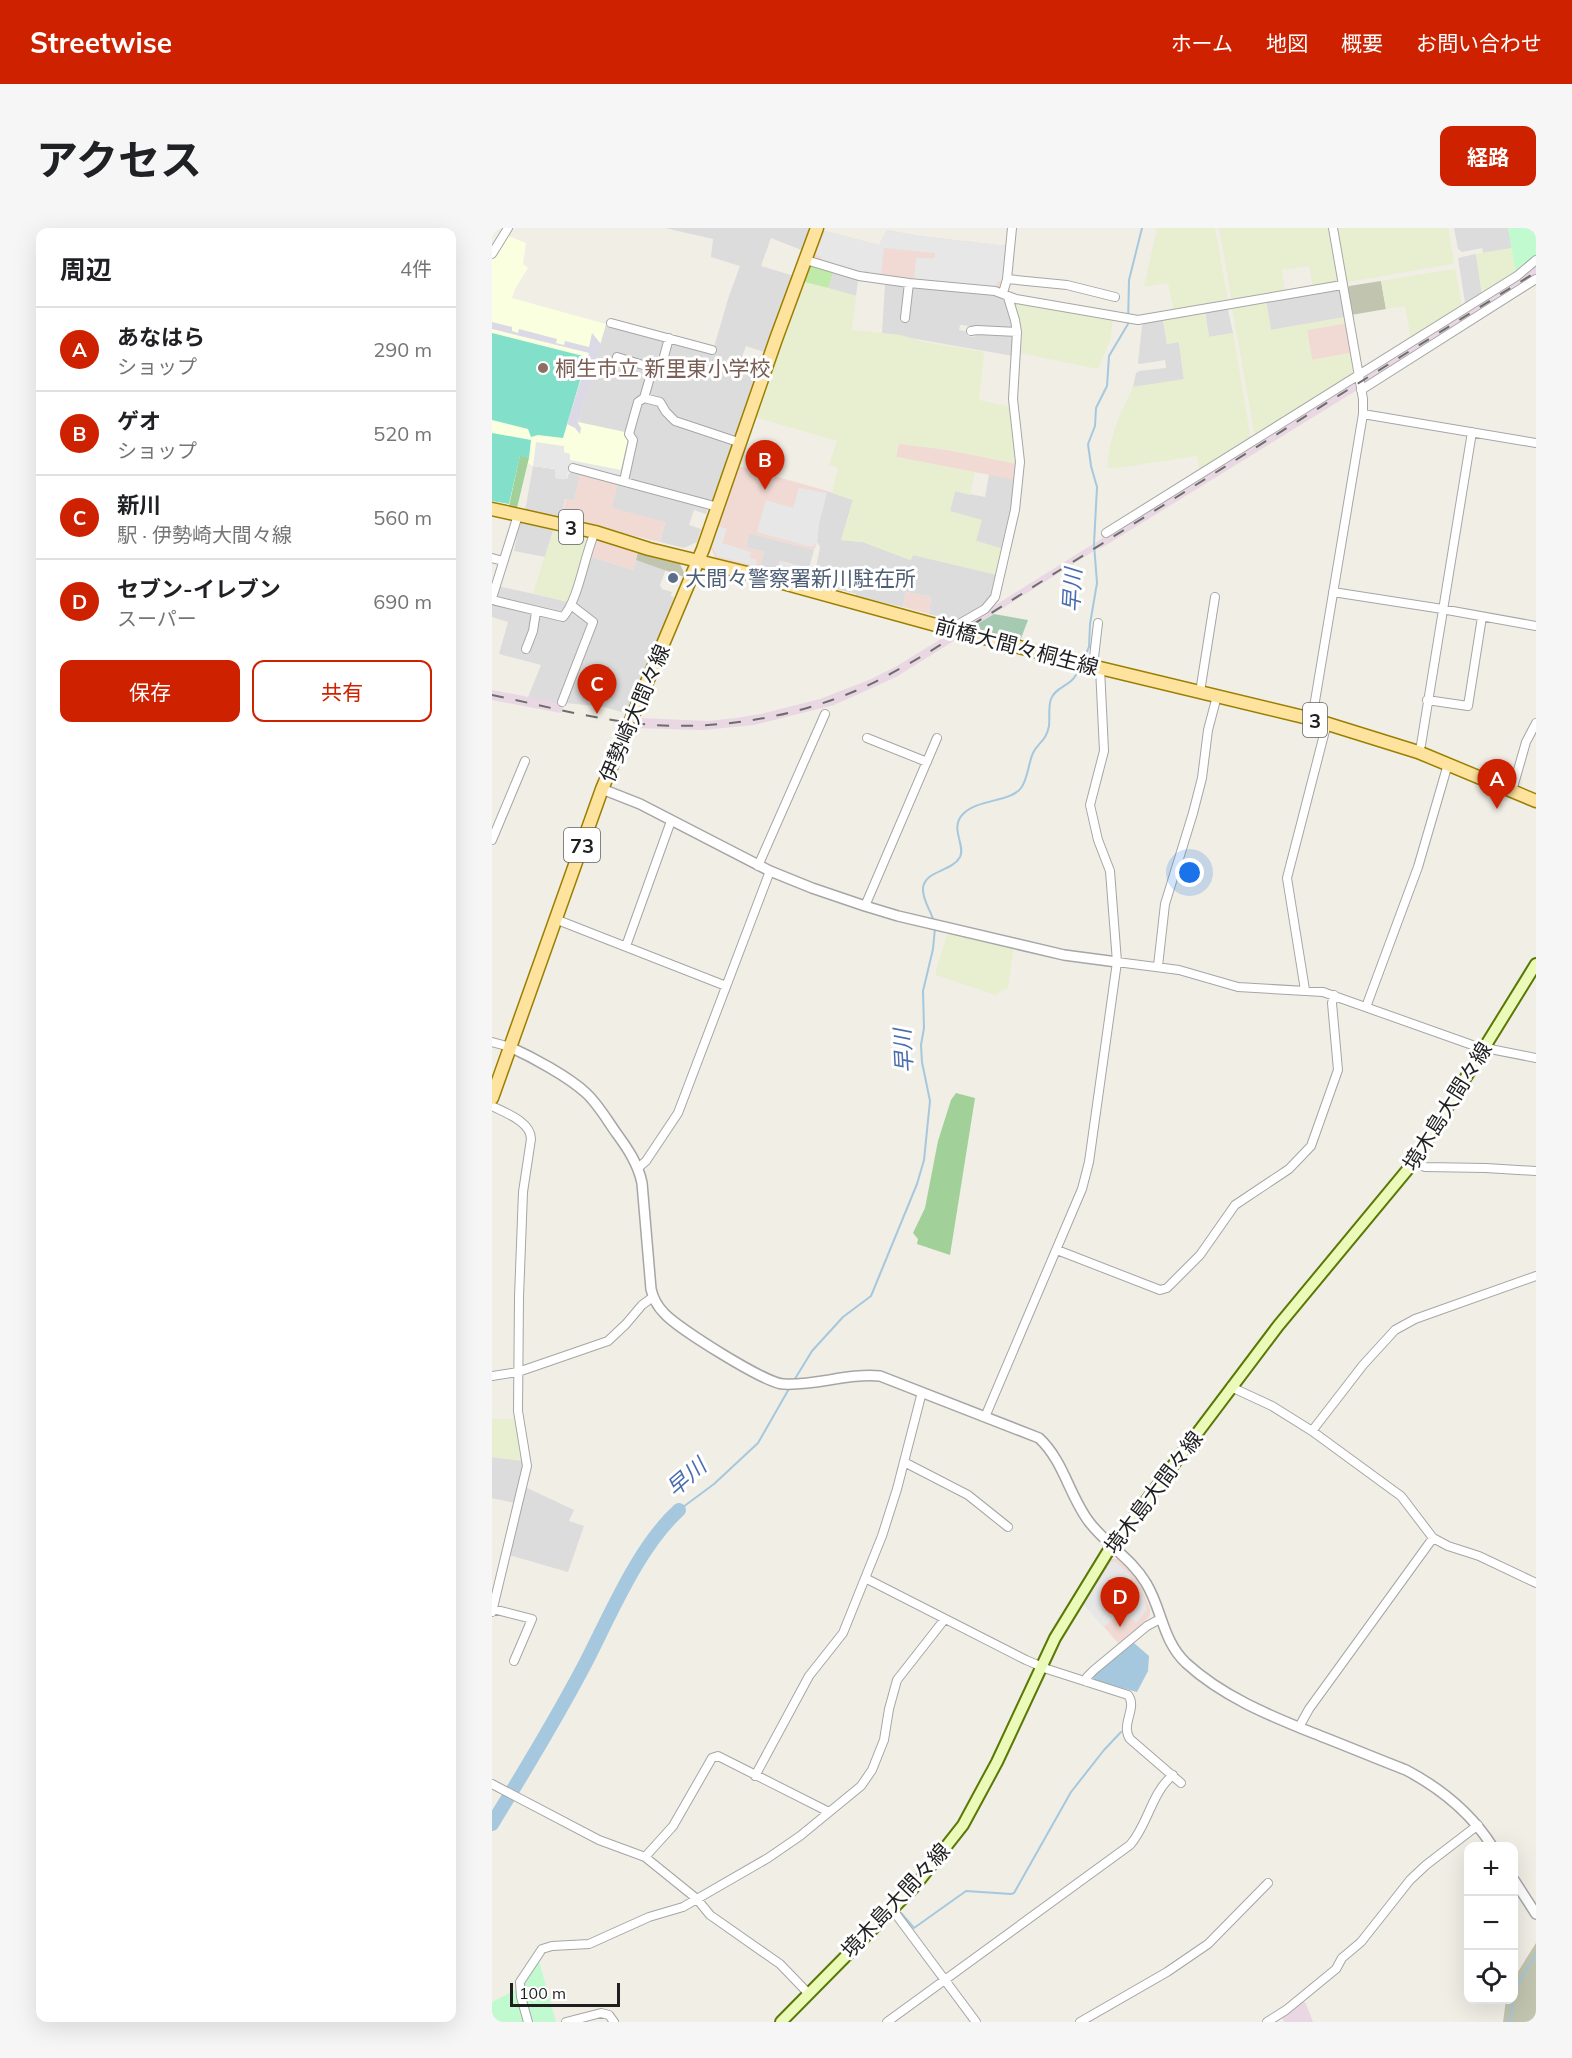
<!DOCTYPE html>
<html lang="ja">
<meta charset="utf-8">
<style>
:root{--surface:#fff;--page:#f6f6f6;--text:#202124;--muted:#757577;--line:#e0e0e0;--accent:#ce2100}
body{margin:0;font-family:Mulish,"Noto Sans JP",sans-serif;background:var(--page);color:var(--text)}
.controls{position:absolute;right:18px;bottom:18px;display:grid;overflow:hidden;border-radius:12px;box-shadow:0 6px 24px #0002}
.controls button{width:54px;height:54px;display:grid;place-items:center;padding:0;border:0;border-bottom:2px solid var(--line);background:var(--surface);color:var(--text);font:30px sans-serif}
.scale{position:absolute;left:18px;bottom:15px;width:110px;box-sizing:border-box;padding-left:6px;border:3px solid #1f1f1f;border-top:0;font-size:16px;line-height:21px;white-space:nowrap;color:#1f1f1f;-webkit-text-stroke:4px #fff;paint-order:stroke}
.you{position:absolute;left:698px;top:645px;width:21px;height:21px;margin:-15px;border:4px solid #fff;border-radius:50%;background:#1a73e8;box-shadow:0 0 0 9px #1a73e833}
.badge{display:grid;place-items:center;width:39px;height:39px;border-radius:50%;background:var(--accent);color:#fff;font-size:20px;font-weight:700}
.pin{position:absolute;translate:-50% -50px;filter:drop-shadow(0 2px 3px #0008)}
.pin::after{content:'';position:absolute;top:32px;width:21px;height:18px;background:inherit;clip-path:polygon(0 0,100% 0,50% 100%)}
.list{margin:0;padding:0;list-style:none}
h2{display:flex;justify-content:space-between;align-items:center;height:78px;margin:0;padding:0 24px;font-size:26px}
h2 small{font-size:20px;font-weight:400;color:var(--muted)}
.list li{display:grid;grid-template-columns:39px 1fr auto;gap:18px;align-items:center;box-sizing:border-box;height:84px;padding:0 24px;border-top:2px solid var(--line)}
.list b{display:block;font-size:22px;white-space:nowrap}
.list p{margin:0;font-size:20px;white-space:nowrap;color:var(--muted)}
.list em{font-size:20px;font-style:normal;color:var(--muted)}
.actions{display:flex;gap:12px;padding:18px 24px}
.actions a{flex:1;padding:14px 0;border:2px solid var(--accent);border-radius:12px;text-align:center;font-size:21px;color:var(--accent)}
.actions .main{background:var(--accent);color:#fff}
.icon{flex:none;width:33px;height:33px;fill:none;stroke:currentColor;stroke-width:2;stroke-linecap:round;stroke-linejoin:round}
.map{position:relative;flex:none;width:1044px;height:1794px;overflow:hidden;border-radius:12px}
header{display:flex;align-items:center;gap:36px;box-sizing:border-box;height:84px;padding:0 30px;background:var(--accent);color:#fff}
header strong{font-size:28px}
nav{display:flex;gap:33px;margin-inline-start:auto;font-size:21px}
.intro{display:flex;align-items:center;justify-content:space-between;box-sizing:border-box;height:144px;padding:0 36px}
h1{margin:0;font-size:42px}
.button{padding:15px 27px;border-radius:12px;background:var(--accent);color:#fff;font-size:21px;font-weight:700}
main{display:flex;gap:36px;padding:0 36px}
aside{flex:1;background:var(--surface);border-radius:12px;box-shadow:0 6px 24px #0002}
.map>svg:first-child{display:block}
.residential{fill:#dddcdc}
.commercial{fill:#f1dad4}
.industrial{fill:#e9d7e3}
.education{fill:#faffdf}
.construction{fill:#c1c5b0}
.farmland{fill:#e8efd0}
.grass{fill:#c0eaaa}
.forest{fill:#a1d099}
.cemetery{fill:#a6c9b1}
.park{fill:#c2facf}
.pitch{fill:#82e0ca}
.parking{fill:#e7e7e7}
.plaza{fill:#dbd9e6}
.water{fill:#a5c8de}
.lines{fill:none;stroke-linecap:round;stroke-linejoin:round}
.stream{stroke:#a5c8de;stroke-width:2}
.river{stroke:#a5c8de;stroke-width:14}
.minor-casing{stroke:#a6a6a6;stroke-width:10}
.tertiary-casing{stroke:#a6a6a6;stroke-width:12}
.secondary-casing{stroke:#597804;stroke-width:14}
.primary-casing{stroke:#9a7f00;stroke-width:15}
.minor{stroke:#fff;stroke-width:8}
.tertiary{stroke:#fff;stroke-width:9}
.secondary{stroke:#ecfab9;stroke-width:10}
.primary{stroke:#fde39d;stroke-width:12}
.rail{stroke:#6d6d6d;stroke-width:2;stroke-dasharray:12 12;stroke-linecap:butt}
.education-dot{fill:#8d6e63;stroke:#fff;stroke-width:2}
.service-dot{fill:#5c6f8a;stroke:#fff;stroke-width:2}
.labels{text-anchor:middle;dominant-baseline:central;stroke-width:6;stroke-linejoin:round;paint-order:stroke}
.shield{fill:#fff;stroke:#626262;stroke-width:1.5}
.shield-label{font-size:20px;font-weight:bold;fill:#1f1f1f}
.education-label{font-size:21px;fill:#785e54;stroke:#fff;text-anchor:start}
.service-label{font-size:21px;fill:#4e5e75;stroke:#fff;text-anchor:start}
.street-label{font-size:21px;fill:#1f1f1f;stroke:#fff}
.water-label{font-size:22px;font-style:italic;fill:#4a6db0;stroke:#fff}
</style>
<header>
<strong>Streetwise</strong>
<nav><a>ホーム</a><a>地図</a><a>概要</a><a>お問い合わせ</a></nav>
</header>
<div class="intro"><h1>アクセス</h1><a class="button">経路</a></div>
<main>
<aside>
<h2>周辺<small>4件</small></h2>
<ul class="list">
<li><span class="badge">A</span><div><b>あなはら</b><p>ショップ</p></div><em>290 m</em></li>
<li><span class="badge">B</span><div><b>ゲオ</b><p>ショップ</p></div><em>520 m</em></li>
<li><span class="badge">C</span><div><b>新川</b><p>駅 · 伊勢崎大間々線</p></div><em>560 m</em></li>
<li><span class="badge">D</span><div><b>セブン-イレブン</b><p>スーパー</p></div><em>690 m</em></li>
</ul>
<div class="actions"><a class="main">保存</a><a>共有</a></div>
</aside>
<div class="map">
<svg width="1044" height="1794" viewBox="0 0 1044 1794">
<rect width="100%" height="100%" fill="#f0eee5"/>
<!-- residential -->
<path class="residential" d="M173 0H320L312 23 279 10 269 38 302 48 275 125 254 118 248 134 268 144 219 275 128 249 86 195 114 96 119 92 222 119 236 71 248 38 219 29 221 11Z
M962 0H1016L1020 20 991 25 990 20 970 24 966 21Z
M984 26 990 67 975 76 973 75 966 30Z
M341 45 366 52 364 68 336 60Z
M393 56 503 65 512 69 521 99 519 102 468 97 467 102 473 103 476 108 482 109 487 105 520 108 521 128 390 105Z
M846 61 849 63 853 89 779 102 774 73Z
M734 80 736 82 741 105 717 109 713 84Z
M671 92 675 116 687 114 692 152 641 159 644 145 647 143 674 140 673 132 648 136 646 135 650 97 653 94Z
M41 238 63 241 64 250 76 244 88 246 82 273 73 271 69 290 33 283Z
M497 246 524 252 523 273 511 321 484 313 458 283 463 263 493 269Z
M126 254 216 280 214 286 202 282 197 297 209 301 205 314 192 320 168 314 173 295 119 280Z
M335 263 361 272 349 312 371 314 418 332 421 327 506 347 502 366 496 376 467 394 437 386 439 369 414 364 411 379 363 368 364 366 321 355 328 319 325 314 327 295Z
M28 293 62 300 53 329 22 323Z
M257 305 322 322 317 340 288 333 285 346 267 341 272 324 254 319Z
M97 328 141 342 144 332 174 341 168 357 170 361 180 364 179 368 182 369 171 403 136 486 112 479 74 475 72 478 36 469 49 437 7 426 16 394 0 389V377L6 358 82 375Z
M0 1229 32 1233V1240L23 1275 0 1270Z
M33 1259 82 1282 77 1293 92 1298 76 1344 17 1327Z"/>
<!-- commercial -->
<path class="commercial" d="M329 2 387 17 395 2 427 8 516 18 512 56 507 60 438 54 384 48 350 41 323 32 320 27Z
M854 95 859 125 820 132 815 102Z
M407 215 456 222 526 236 524 252 404 229Z
M247 238 335 263 327 295 325 314 322 322 257 305 254 319 272 324 267 341 223 329 219 320Z
M88 246 126 254 120 280 173 294 168 314 69 290 74 271 82 273Z
M103 310 146 324 141 342 97 328Z
M414 364 439 369 437 386 411 379Z
M618 1331H625L640 1345 648 1357 658 1381V1388L628 1417 589 1373Z"/>
<!-- industrial -->
<path class="industrial" d="M1044 36V49L872 157 869 149Z
M862 153 865 162 611 319 605 321 479 400 470 398Z
M457 406 468 409 404 449 342 477 262 497 211 502 141 500 146 490 216 493 244 490 269 486 328 471 377 452 405 438Z
M0 462 67 475 72 478 69 485 0 472Z
M811 1772 814 1776 821 1794H792L790 1789Z"/>
<!-- education -->
<path class="education" d="M14 7 34 15 31 36 36 40 23 61 20 70 114 96 86 194 133 204 136 211 126 254 77 244 75 251 63 250V241L41 238 36 235 25 280 0 274V30Z"/>
<!-- construction -->
<path class="construction" d="M889 53 894 81 859 87 855 62 857 58Z
M146 324 188 336 193 347 192 349 144 332Z
M1044 1715V1794H1011L1014 1772H1022V1750Z"/>
<!-- farmland -->
<path class="farmland" d="M665 0H723L736 73 682 83 676 55 652 59Z
M727 0H837L846 52 844 55 821 59 817 38 790 42 793 64 740 73Z
M844 0H956L962 33 960 36 856 54 853 53Z
M1020 20 1024 46 990 67 984 26Z
M962 41H963L970 78 919 111 913 78 894 81 889 53Z
M309 53 364 68 360 102 409 107 427 113 492 124 487 172 519 179 526 236 456 222 407 216 404 229 483 244 478 267 463 263 458 283 490 292 484 313 511 321 506 347 421 327 419 332 371 314 349 312 361 272 340 265 346 240 337 237 345 213 260 188Z
M522 72 621 91 618 113 606 141 528 125V96Z
M774 73 779 102 853 89 854 95 815 102 820 132 859 125 862 147 763 208 740 80Z
M712 83 717 109 741 105 759 212 708 244 705 228 624 240 615 239 618 218 624 196 641 159 692 151 687 114 675 116 671 91Z
M62 300 97 309 75 374 41 365Z
M459 705 522 719 516 760 503 767 444 747V742L455 707Z
M0 1191H23L32 1233 0 1229Z"/>
<!-- grass -->
<path class="grass" d="M315 36 341 45 336 60 309 53Z"/>
<!-- forest -->
<path class="forest" d="M28 227 37 230 25 280 17 278Z
M464 865 483 870 458 1027 425 1016 426 1011 421 1005 433 980 446 913 459 872Z"/>
<!-- cemetery -->
<path class="cemetery" d="M502 386 536 392 528 413 479 400Z"/>
<!-- park -->
<path class="park" d="M1016 0H1044V28L1024 46Z
M47 1733 64 1794H40C27 1762 27 1761 47 1733Z
M25 1761 33 1794H0V1774Z"/>
<!-- pitch -->
<path class="pitch" d="M0 105 95 129 71 210 46 207 39 209 36 201 0 192Z
M0 205 39 212 37 230 28 228 17 276 0 273Z"/>
<!-- parking -->
<path class="parking" d="M395 2 427 8 516 18 511 54 505 53 504 59 422 52 424 30H443V25L392 20 389 46 378 45 373 42 372 45 329 32 330 30 324 26 333 3 387 17Z
M44 214 72 218V224L78 226V232L129 242 128 249 83 240 88 246 76 244 75 251 63 250V241L41 238Z
M307 260 335 265 327 295 325 314 323 317 319 319 265 304 274 272 301 280Z
M227 298 235 301 230 315 259 324 258 330 265 332 263 338 225 328 220 318Z
M288 333 317 340 314 352 285 346Z
M619 1334H624L638 1347 652 1370 655 1381 644 1395 632 1382 612 1399 591 1376Z"/>
<!-- plaza -->
<path class="plaza" d="M0 94 20 99V103L26 105 27 101 65 111 64 115 72 117 73 113 97 119 100 105 109 116 86 195 89 200 88 206 83 200 75 196 97 125 0 101Z"/>
<!-- water -->
<path class="water" d="M642 1415 657 1428 656 1443 645 1464 601 1452 602 1445Z"/>
<g class="lines">
<!-- stream -->
<path class="stream" d="M592 430 597 419 598 396 605 355 602 316 605 259 599 238 596 216 603 198 604 180 615 158 617 128 636 96 637 52 650 0
M442 695C440 683 430 673 431 660 433 642 460 644 468 629 474 617 457 600 471 586 485 571 519 574 529 560 536 551 536 536 541 525 546 514 554 514 557 498 558 489 556 479 559 471 562 462 572 459 579 453 584 449 586 443 589 438
M301 1154 320 1123 351 1089 379 1068 425 956 432 932 438 873 430 834 429 817 432 800 431 763 441 721 443 700
M187 1282 222 1256 266 1215 298 1159
M409 1685 422 1700 474 1663 519 1666 522 1665 579 1564 612 1522 629 1504
M1022 1768 1023 1762 1044 1726
M1018 1794 1021 1772"/>
<!-- river -->
<path class="river" d="M0 1596C32 1544 64 1491 92 1438 118 1388 146 1319 187 1282"/>
<defs>
<path id="minor" d="M0 26 16 0
M314 32 367 48 417 55 503 63 524 71 646 92 850 57
M515 51 575 57 623 69
M511 65 515 51 520 0
M413 90 417 55
M119 95 220 122
M479 103 485 102 525 104
M125 129 164 141
M869 162 1044 51
M152 170 168 174 174 184 183 193 249 215
M871 186 1044 215
M81 240 226 279
M132 253 141 212 137 206 146 174 152 170 159 146 169 139 170 136 177 110
M614 305 1025 48 1044 32
M0 330 11 333
M841 364 944 380 1044 398
M0 370 26 287
M0 372 71 389C87 371 92 328 103 304
M462 402 467 396 493 381 503 369 523 282 528 234 521 171 525 104 523 92 516 69
M34 421 41 403 44 384
M601 438 606 395
M708 464 723 369
M935 472 976 478 990 389
M70 474 101 394 79 377
M820 491 871 186V171L841 0
M375 510 435 534
M926 524 929 517 980 204
M1020 563 1034 514 1044 495
M0 612 33 533
M266 638 333 486
M373 678 445 510
M63 691 234 758
M134 718 179 593
M625 734 687 742 746 759 831 764 983 818 1044 830
M666 738 673 676 701 585 710 550 716 502 725 468
M813 762 795 650 835 495
M874 779 926 639 956 536
M0 814 18 819
M0 878C14 885 39 894 39 911L31 964 27 1069 26 1183 35 1238 0 1384
M921 935 933 939 994 940 1044 943
M146 940 154 933 186 885 278 643
M565 1022 668 1062 675 1060 708 1027 743 977 797 941 819 918 846 842 840 775 842 767
M0 1148 26 1144 116 1113 134 1096 150 1077 161 1069
M739 1159 780 1178 820 1203 902 1263 909 1268 941 1310 956 1318 987 1328 1044 1355
M493 1189 590 961 597 934 625 734 618 643 606 612 598 577 612 523 608 440
M820 1203 871 1137 903 1102 923 1091 1044 1048
M412 1234 476 1267 516 1299
M373 1350 534 1432 555 1441 636 1467C646 1480 628 1496 638 1511L689 1555
M1 1381 40 1391 22 1433
M595 1454V1449L602 1442 655 1398 668 1391
M807 1499 817 1481 941 1310
M263 1548 317 1448 351 1405 390 1308 405 1261 430 1164
M0 1556 107 1612 153 1629 205 1671 218 1687 288 1736 316 1765
M153 1629 181 1598 220 1530 226 1528 337 1584
M400 1681 484 1794
M36 1794 29 1769 28 1754 50 1721 60 1718 97 1716 157 1689 191 1679 276 1630 308 1608 369 1558 380 1542 392 1512 397 1481 405 1452 452 1392
M74 1794 109 1785 117 1787 122 1794
M395 1794 638 1617C656 1597 659 1565 681 1547
M588 1794 675 1744 716 1716 776 1655
M775 1794 794 1782 844 1741 850 1730 869 1714 918 1652 934 1637 986 1597"/>
<path id="tertiary" d="M110 561 148 576 278 643 320 660 373 678 406 688 572 727 625 734
M18 819C40 829 77 849 94 865 106 876 115 892 125 906 136 921 146 936 150 955L159 1061C161 1070 165 1078 172 1085 185 1100 273 1155 291 1156 324 1158 355 1145 388 1148L547 1210C572 1233 578 1270 598 1295 615 1317 640 1331 654 1355 670 1381 670 1412 694 1435 730 1468 776 1487 821 1505 852 1517 883 1530 914 1542 948 1560 979 1585 1000 1618
M1022 1652 1044 1686"/>
<path id="secondary" d="M289 1794 423 1658 471 1597 505 1534 563 1410 615 1325 786 1098 921 935 1044 736"/>
<path id="primary" d="M0 281 103 304 157 321 251 344 462 402 608 440 820 491 926 524 1044 573
M0 870 110 561 211 321 284 111 325 0"/>
</defs>
<!-- minor casing -->
<use href="#minor" class="minor-casing"/>
<!-- tertiary casing -->
<use href="#tertiary" class="tertiary-casing"/>
<!-- secondary casing -->
<use href="#secondary" class="secondary-casing"/>
<!-- primary casing -->
<use href="#primary" class="primary-casing"/>
<!-- minor -->
<use href="#minor" class="minor"/>
<!-- tertiary -->
<use href="#tertiary" class="tertiary"/>
<!-- secondary -->
<use href="#secondary" class="secondary"/>
<!-- primary -->
<use href="#primary" class="primary"/>
<!-- rail -->
<path class="rail" d="M0 467C54 478 107 493 162 497 228 501 295 490 356 466 384 455 411 439 437 424L1044 44"/>
</g>
<!-- markers -->
<circle class="education-dot" cx="51" cy="140" r="6"/>
<circle class="service-dot" cx="181" cy="350" r="6"/>
<g class="labels">
<!-- shield labels -->
<g class="shield">
<rect x="67" y="282" width="24" height="34" rx="4.5"/>
<rect x="811" y="475" width="24" height="34" rx="4.5"/>
<rect x="72" y="600" width="36" height="34" rx="4.5"/>
</g>
<g class="shield-label">
<text x="79" y="299">3</text>
<text x="823" y="492">3</text>
<text x="90" y="617">73</text>
</g>
<!-- education labels -->
<g class="education-label">
<text x="63" y="140">桐生市立 新里東小学校</text>
</g>
<!-- service labels -->
<g class="service-label">
<text x="193" y="350">大間々警察署新川駐在所</text>
</g>
<!-- street labels -->
<g class="street-label">
<text transform="translate(525 418) rotate(15)">前橋大間々桐生線</text>
<text transform="translate(142 485) rotate(-67)">伊勢崎大間々線</text>
<text transform="translate(955 878) rotate(-58)">境木島大間々線</text>
<text transform="translate(661 1264) rotate(-53)">境木島大間々線</text>
<text transform="translate(403 1672) rotate(-47)">境木島大間々線</text>
</g>
<!-- water labels -->
<g class="water-label">
<text transform="translate(580 362) rotate(-87)">早川</text>
<text transform="translate(411 823) rotate(-93)">早川</text>
<text transform="translate(194 1249) rotate(-41)">早川</text>
</g>
</g>
</svg>
<div class="controls">
<button>+</button>
<button>−</button>
<button><svg class="icon" aria-label="locate" viewBox="0 0 24 24"><circle cx="12" cy="12" r="6"/><path d="M12 2v4M12 18v4M2 12h4M18 12h4"/></svg></button>
</div>
<div class="scale">100 m</div>
<div class="you"></div>
<div class="pin badge" style="left:1005px;top:581px">A</div>
<div class="pin badge" style="left:273px;top:262px">B</div>
<div class="pin badge" style="left:105px;top:486px">C</div>
<div class="pin badge" style="left:628px;top:1399px">D</div>
</div>
</main>
